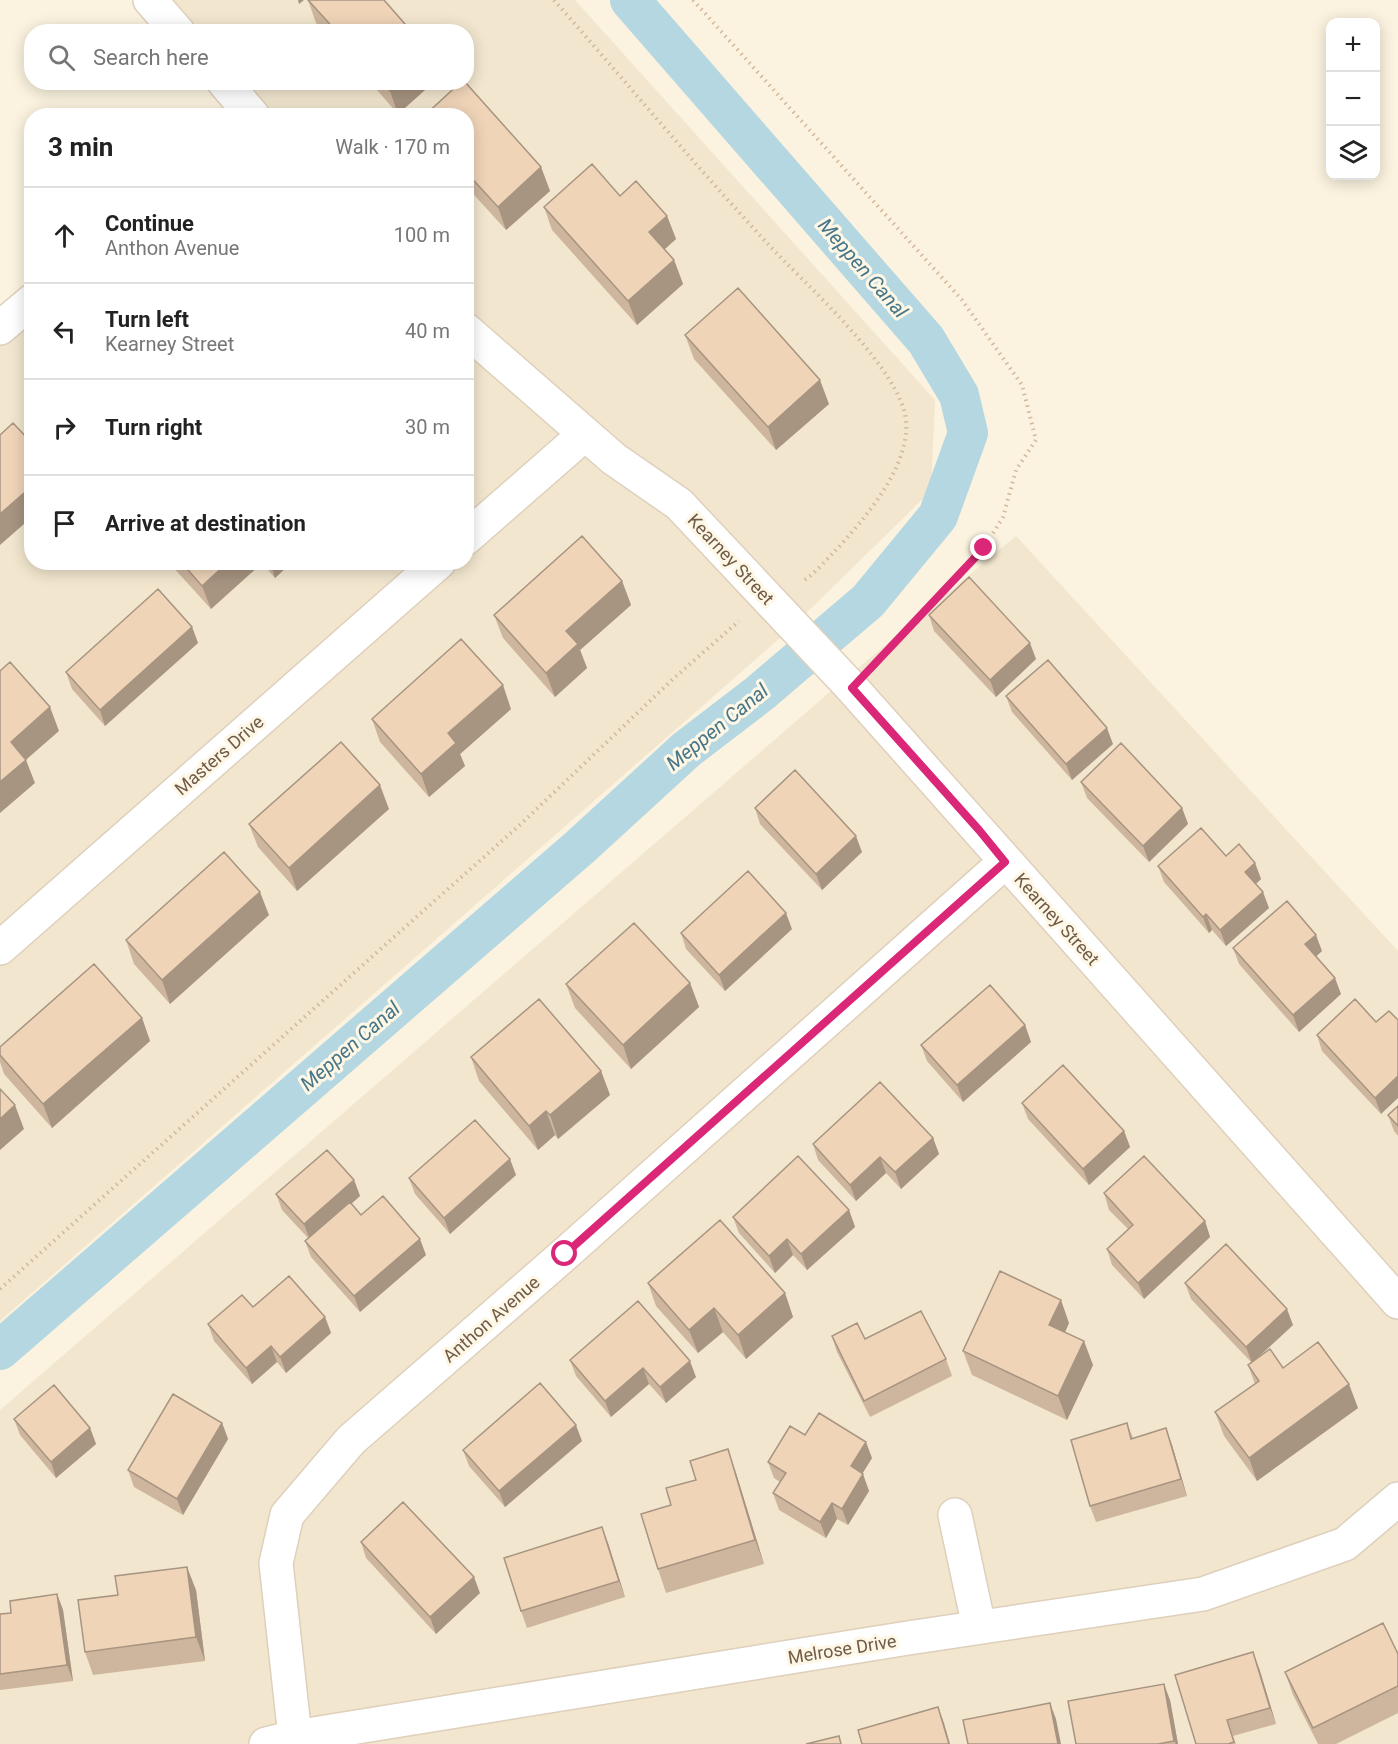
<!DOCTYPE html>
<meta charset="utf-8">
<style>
:root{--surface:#fff;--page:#f2f2f2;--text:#222;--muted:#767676;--line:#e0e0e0}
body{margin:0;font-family:Roboto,sans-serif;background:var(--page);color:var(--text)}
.controls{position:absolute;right:18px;top:18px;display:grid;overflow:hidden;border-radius:12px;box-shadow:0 3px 15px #0003}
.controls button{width:54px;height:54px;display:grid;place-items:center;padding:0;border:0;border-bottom:2px solid var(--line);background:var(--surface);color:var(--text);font:30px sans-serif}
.stop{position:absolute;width:18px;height:18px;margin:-14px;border:4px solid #db2777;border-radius:50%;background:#fff}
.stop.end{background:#db2777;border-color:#fff;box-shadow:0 2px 6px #0008}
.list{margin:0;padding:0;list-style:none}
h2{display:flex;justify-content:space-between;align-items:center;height:78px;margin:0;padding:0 24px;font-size:26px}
h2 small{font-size:20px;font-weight:400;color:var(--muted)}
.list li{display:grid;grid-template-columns:39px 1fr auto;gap:18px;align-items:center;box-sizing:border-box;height:96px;padding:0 24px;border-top:2px solid var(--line)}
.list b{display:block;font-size:22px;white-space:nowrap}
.list p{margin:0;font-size:20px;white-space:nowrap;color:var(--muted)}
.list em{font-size:20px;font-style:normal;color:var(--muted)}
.icon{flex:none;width:33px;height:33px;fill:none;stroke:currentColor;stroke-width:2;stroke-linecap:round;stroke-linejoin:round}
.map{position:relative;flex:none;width:1398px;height:1744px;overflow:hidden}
.search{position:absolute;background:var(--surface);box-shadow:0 3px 15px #0003;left:24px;top:24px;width:450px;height:66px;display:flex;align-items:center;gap:15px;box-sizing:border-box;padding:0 21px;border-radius:24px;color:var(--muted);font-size:22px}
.panel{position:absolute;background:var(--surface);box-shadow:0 3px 15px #0003;left:24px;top:108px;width:450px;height:462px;border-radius:24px}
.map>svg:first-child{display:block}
.residential{fill:#f2e6ce}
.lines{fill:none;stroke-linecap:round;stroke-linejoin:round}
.canal{stroke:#b5d7e2;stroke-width:40}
.minor-casing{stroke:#ded0bc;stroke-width:36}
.path{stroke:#d3b89c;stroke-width:4;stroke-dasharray:1.5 4.5;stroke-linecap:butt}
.minor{stroke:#fff;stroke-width:33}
.wall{fill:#ceb69e}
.shaded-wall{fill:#a79481}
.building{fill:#efd4b8;stroke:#a79481;stroke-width:1.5}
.route{stroke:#db2777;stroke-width:8}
.labels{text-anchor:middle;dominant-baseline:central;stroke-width:6;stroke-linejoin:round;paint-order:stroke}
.street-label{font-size:18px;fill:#6f5b48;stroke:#fef7e5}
.water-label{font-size:20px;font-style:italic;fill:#477689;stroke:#fef7e5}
</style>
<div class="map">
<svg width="1398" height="1744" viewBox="0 0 1398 1744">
<rect width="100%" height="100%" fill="#fbf3df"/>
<!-- residential -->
<path class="residential" d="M151 0H575L935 400 931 491 788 631 0 1321V328L31 301 32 562H466V116L242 115 224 83 466 82V32L179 31Z
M1016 536 1398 951V1744H0V1410L839 684Z"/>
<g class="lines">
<!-- canal -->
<path class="canal" d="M0 1350 580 847 687 749 760 693 868 601 938 516 968 433 959 395 926 340 630 0"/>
<defs>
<path id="minor" d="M150 0 178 32
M224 82 253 116
M0 328 32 301
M466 330 614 459 679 504 852 688 1398 1302
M466 538 585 434
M0 948 439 562
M955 1515 979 1627
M295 1737 276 1563 287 1515 351 1440 565 1254 1005 862
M266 1744 295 1737 908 1638 1203 1594 1345 1544 1398 1499"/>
</defs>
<!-- minor casing -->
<use href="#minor" class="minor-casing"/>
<!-- path -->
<path class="path" d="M554 0C625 81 694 164 767 243 806 285 887 356 904 410 918 458 865 519 834 552 824 562 814 575 801 582
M693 0 962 300 1022 385 1036 440 1016 470 1003 517 984 548 876 662
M0 1289 523 822 673 679 739 621"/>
<!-- minor -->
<use href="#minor" class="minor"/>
</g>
<!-- wall -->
<path class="wall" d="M308 0 412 32H324L316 23Z
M370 82H434L398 114Z
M466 116 541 167 550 191 506 230 466 186Z
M620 196 667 216 676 239 664 250 674 260 683 284 637 325 552 230 544 207Z
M685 335 829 404 776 450 694 359Z
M170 562H292L275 578 262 563 211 609 171 565Z
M622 581 631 605 580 650 587 668 555 697 503 638 494 615Z
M929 615 1036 659 996 697 934 631Z
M192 627 198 643 105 726 72 689 66 672Z
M1006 696 1113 744 1072 780 1012 712Z
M511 709 460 754 465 766 429 797 380 742 372 719Z
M1081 782 1182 808 1188 824 1149 862 1087 798Z
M755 808 862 852 822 890 760 824Z
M389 809 297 891 258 847 249 824Z
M1226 856 1255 863 1261 879 1256 884 1269 908 1226 946 1212 930 1209 933 1164 882 1158 866Z
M269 915 170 1004 134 964 126 940Z
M792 929 725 991 686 949 681 933Z
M1233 948 1322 951 1316 956 1341 994 1299 1032 1239 964Z
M690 983 699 1007 631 1069 575 1008 566 984Z
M1355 999 1381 1114 1322 1051 1317 1035Z
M142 1018 150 1041 52 1128 4 1074 0 1062V1047Z
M1025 1025 1031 1042 963 1102 927 1061 921 1045Z
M471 1057 601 1071 610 1095 558 1139 555 1135 538 1150 479 1081Z
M1022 1103 1124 1131 1130 1147 1089 1185 1028 1119Z
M1398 1106V1136L1394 1131 1388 1115Z
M933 1138 939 1154 901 1189 886 1173 856 1201 818 1160 813 1144Z
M516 1175 450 1234 415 1194 409 1178Z
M354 1180 360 1196 351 1204 361 1215 426 1255 360 1312 311 1257 305 1241 308 1238 282 1210 276 1194Z
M1104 1193 1205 1221 1210 1237 1144 1299 1112 1265 1107 1249 1128 1229 1109 1210Z
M849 1210 855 1227 807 1270 793 1255 775 1273 739 1233 733 1217Z
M648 1283 785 1293 793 1317 746 1359 723 1332 698 1353 656 1306Z
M1185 1283 1293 1325 1256 1359 1283 1368 1358 1408 1257 1481 1224 1436 1215 1412 1255 1384 1248 1365 1252 1363 1191 1299Z
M638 1301 696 1377 666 1403 649 1384 611 1417 576 1376 570 1360Z
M253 1307 325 1317 331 1333 286 1373 277 1362 252 1384 214 1341 208 1324Z
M1069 1323 1065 1332 1093 1365 1067 1420 972 1375 963 1351Z
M832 1336 865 1339 946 1359 952 1376 870 1417 837 1352Z
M14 1419 90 1428 96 1444 56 1478 20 1435Z
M222 1423 228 1439 183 1515 134 1487 128 1470Z
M1127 1423 1133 1438 1172 1445 1187 1496 1096 1522 1090 1506Z
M805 1435 872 1458 862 1474 869 1491 848 1525 837 1519 826 1538 779 1510 773 1493 780 1482 774 1478 768 1462Z
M582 1441 505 1507 469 1466 463 1450Z
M736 1473 764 1564 666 1593 658 1569 671 1505Z
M361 1542 480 1593 436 1634 366 1558Z
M608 1543 625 1597 527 1628 521 1611Z
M196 1590 205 1661 93 1675 85 1652Z
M57 1594 63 1610 73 1681 0 1690V1614L11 1613Z
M1398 1654V1713L1336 1744H1318L1293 1695 1285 1672Z
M1259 1668 1276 1724 1233 1736 1236 1744H1196Z
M1170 1700 1178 1744H1076Z"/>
<!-- shaded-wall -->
<path class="shaded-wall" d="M298 0H304L299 4Z
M399 82H434L398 114 390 91Z
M541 167 550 191 506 230 498 207Z
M667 216 676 239 657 256 649 232Z
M674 260 683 284 637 325 628 301Z
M820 380 829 404 776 450 768 427Z
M32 486V517L0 545V514Z
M228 562 262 563 211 609 202 586Z
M270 562H292L275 578Z
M622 581 631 605 580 650 587 668 555 697 546 673 566 631Z
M192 627 198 643 105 726 100 710Z
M1030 643 1036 659 996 697 990 680Z
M503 685 511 709 460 754 465 766 429 797 421 774 448 733Z
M50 707 59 731 20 765 11 742Z
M1107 728 1113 744 1072 780 1066 764Z
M26 760 35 783 0 813V782Z
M380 785 389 809 297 891 289 868Z
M1182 808 1188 824 1149 862 1143 846Z
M856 836 862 852 822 890 816 874Z
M1255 863 1261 879 1251 888 1245 872Z
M260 892 269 915 170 1004 162 980Z
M1263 892 1269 908 1226 946 1220 930Z
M786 913 792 929 725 991 719 975Z
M1206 914 1212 930 1209 933 1203 917Z
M1316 935 1322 951 1311 961 1305 944Z
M1335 978 1341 994 1299 1032 1293 1015Z
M690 983 699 1007 631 1069 623 1045Z
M142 1018 150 1041 52 1128 43 1104Z
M1025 1025 1031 1042 963 1102 957 1085Z
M601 1071 610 1095 558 1139 550 1115Z
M1398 1076V1098L1381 1114 1375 1098Z
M15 1105 24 1129 0 1150V1119Z
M546 1111 555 1135 538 1150 529 1126Z
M1124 1131 1130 1147 1089 1185 1083 1169Z
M933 1138 939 1154 901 1189 895 1172Z
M880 1157 886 1173 856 1201 850 1185Z
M510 1159 516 1175 450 1234 444 1218Z
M354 1180 360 1196 310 1240 304 1224Z
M849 1210 855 1227 807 1270 801 1254Z
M1205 1221 1210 1237 1144 1299 1138 1283Z
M420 1239 426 1255 360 1312 354 1296Z
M787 1239 793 1255 775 1273 769 1256Z
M785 1293 793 1317 746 1359 738 1335Z
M1061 1300 1069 1323 1058 1348 1049 1325Z
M714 1308 723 1332 698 1353 689 1330Z
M1287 1309 1293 1325 1252 1363 1246 1347Z
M325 1317 331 1333 286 1373 280 1357Z
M1084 1341 1093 1365 1067 1420 1058 1396Z
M271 1346 277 1362 252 1384 246 1368Z
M690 1361 696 1377 666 1403 660 1387Z
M643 1368 649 1384 611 1417 605 1401Z
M1349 1384 1358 1408 1257 1481 1249 1458Z
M222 1423 228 1439 183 1515 177 1499Z
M576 1425 582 1441 505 1507 499 1491Z
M90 1428 96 1444 56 1478 51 1462Z
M1166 1428 1172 1445 1187 1496 1181 1479Z
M866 1442 872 1458 857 1482 851 1466Z
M728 1449 736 1473 764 1564 755 1540Z
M863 1474 869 1491 848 1525 842 1509Z
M832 1503 837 1519 826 1538 820 1522Z
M602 1527 608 1543 625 1597 619 1581Z
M187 1567 196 1590 205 1661 196 1637Z
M474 1577 480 1593 436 1634 430 1617Z
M57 1594 63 1610 73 1681 67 1665Z
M1253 1652 1259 1668 1276 1724 1270 1708Z
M1164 1684 1170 1700 1178 1744H1176L1174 1741Z
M1050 1703 1056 1719 1061 1744H1058Z
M938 1707 944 1723 950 1744H949Z"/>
<!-- building -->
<path class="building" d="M308 0H384L412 32H337Z
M382 82H399L390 91Z
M461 82H465L541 167 498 207 466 172V116H424Z
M592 164 620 196 636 181 667 216 649 232 674 260 628 301 544 207Z
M738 288 820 380 768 427 685 335Z
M13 423 32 443V486L0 514V435Z
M582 536 622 581 566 631 578 644 546 673 494 615Z
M181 562H228L202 586Z
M969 577 1030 643 990 680 929 615Z
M158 589 192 627 100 710 66 672Z
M461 639 503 685 448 733 456 743 421 774 372 719Z
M1048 660 1107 728 1066 764 1006 696Z
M10 662 50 707 11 742 26 760 0 782V671Z
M341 742 380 785 289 868 249 824Z
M1121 743 1182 808 1143 846 1081 782Z
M795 770 856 836 816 874 755 808Z
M1201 828 1226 856 1239 844 1255 863 1245 872 1263 892 1220 930 1206 914 1203 917 1158 866Z
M224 852 260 892 162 980 126 940Z
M748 871 786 913 719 975 681 933Z
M1287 901 1316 935 1305 944 1335 978 1293 1015 1233 948Z
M634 923 690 983 623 1045 566 984Z
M94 964 142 1018 43 1104 0 1055V1047Z
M990 985 1025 1025 957 1085 921 1045Z
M539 999 601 1071 550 1115 546 1111 529 1126 471 1057Z
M1355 999 1376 1022 1389 1011 1398 1020V1076L1375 1098 1317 1035Z
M1063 1065 1124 1131 1083 1169 1022 1103Z
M880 1082 933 1138 895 1172 880 1157 850 1185 813 1144Z
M0 1089 15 1105 0 1119Z
M1398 1106V1126L1388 1115Z
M475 1120 510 1159 444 1218 409 1178Z
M327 1150 354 1180 304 1224 276 1194Z
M798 1156 849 1210 801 1254 787 1239 769 1256 733 1217Z
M1144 1156 1205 1221 1138 1283 1107 1249 1133 1225 1104 1193Z
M383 1196 420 1239 354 1296 305 1241 350 1202 361 1215Z
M720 1220 785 1293 738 1335 714 1308 689 1330 648 1283Z
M1226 1244 1287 1309 1246 1347 1185 1283Z
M1000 1271 1061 1300 1049 1325 1084 1341 1058 1396 963 1351Z
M289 1276 325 1317 280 1357 271 1346 246 1368 208 1324 242 1295 253 1307Z
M638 1301 690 1361 660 1387 643 1368 605 1401 570 1360Z
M921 1311 946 1359 864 1401 832 1336 857 1323 865 1339Z
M1318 1342 1349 1384 1249 1458 1215 1412 1259 1381 1248 1365 1270 1349 1283 1368Z
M540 1383 576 1425 499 1491 463 1450Z
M54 1385 90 1428 51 1462 14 1419Z
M173 1394 222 1423 177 1499 128 1470Z
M819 1413 866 1442 851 1466 863 1474 842 1509 832 1503 820 1522 773 1493 786 1473 768 1462 790 1426 805 1435Z
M1127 1423 1131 1439 1166 1428 1181 1479 1090 1506 1071 1440Z
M728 1449 755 1540 658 1569 641 1514 671 1505 666 1488 696 1480 690 1461Z
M403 1502 474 1577 430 1617 361 1542Z
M602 1527 619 1581 521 1611 504 1558Z
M187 1567 196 1637 85 1652 78 1600 118 1595 115 1576Z
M57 1594 67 1665 0 1674V1614L11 1613 10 1601Z
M1383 1623 1398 1654V1686L1313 1728 1285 1672Z
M1253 1652 1270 1708 1227 1720 1234 1742 1228 1744H1196L1175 1675Z
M1164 1684 1174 1741 1158 1744H1076L1068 1701Z
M1050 1703 1058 1744H968L963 1720Z
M938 1707 949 1744H862L858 1730Z
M839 1736 841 1744H806Z"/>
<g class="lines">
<!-- route -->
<path class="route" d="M565 1254 1005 862 979 830 852 688 984 548"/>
</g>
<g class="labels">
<!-- street labels -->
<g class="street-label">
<text transform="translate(731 559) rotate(47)">Kearney Street</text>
<text transform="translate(219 755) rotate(-41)">Masters Drive</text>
<text transform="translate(1057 919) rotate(48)">Kearney Street</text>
<text transform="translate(491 1319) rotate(-41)">Anthon Avenue</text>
<text transform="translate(842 1649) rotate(-9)">Melrose Drive</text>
</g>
<!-- water labels -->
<g class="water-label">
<text transform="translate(863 268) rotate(49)">Meppen Canal</text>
<text transform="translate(717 727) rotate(-39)">Meppen Canal</text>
<text transform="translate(350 1046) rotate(-41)">Meppen Canal</text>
</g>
</g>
</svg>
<div class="controls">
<button>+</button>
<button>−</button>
<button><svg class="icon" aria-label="layers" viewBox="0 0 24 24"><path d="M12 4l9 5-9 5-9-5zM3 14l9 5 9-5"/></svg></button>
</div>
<div class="stop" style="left:565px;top:1254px"></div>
<div class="stop end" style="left:984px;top:548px"></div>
<div class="search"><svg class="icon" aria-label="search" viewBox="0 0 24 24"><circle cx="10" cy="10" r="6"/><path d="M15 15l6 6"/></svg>Search here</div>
<section class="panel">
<h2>3 min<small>Walk · 170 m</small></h2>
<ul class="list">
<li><svg class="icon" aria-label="ahead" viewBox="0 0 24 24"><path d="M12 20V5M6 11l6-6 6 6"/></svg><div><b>Continue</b><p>Anthon Avenue</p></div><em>100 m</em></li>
<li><svg class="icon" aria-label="left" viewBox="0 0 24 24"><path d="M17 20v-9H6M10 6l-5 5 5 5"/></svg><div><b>Turn left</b><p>Kearney Street</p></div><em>40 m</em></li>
<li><svg class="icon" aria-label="right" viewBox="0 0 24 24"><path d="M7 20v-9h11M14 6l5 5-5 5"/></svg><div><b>Turn right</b></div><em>30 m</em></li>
<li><svg class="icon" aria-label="arrive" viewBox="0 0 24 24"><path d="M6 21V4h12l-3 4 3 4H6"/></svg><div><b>Arrive at destination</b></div></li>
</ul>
</section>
</div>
